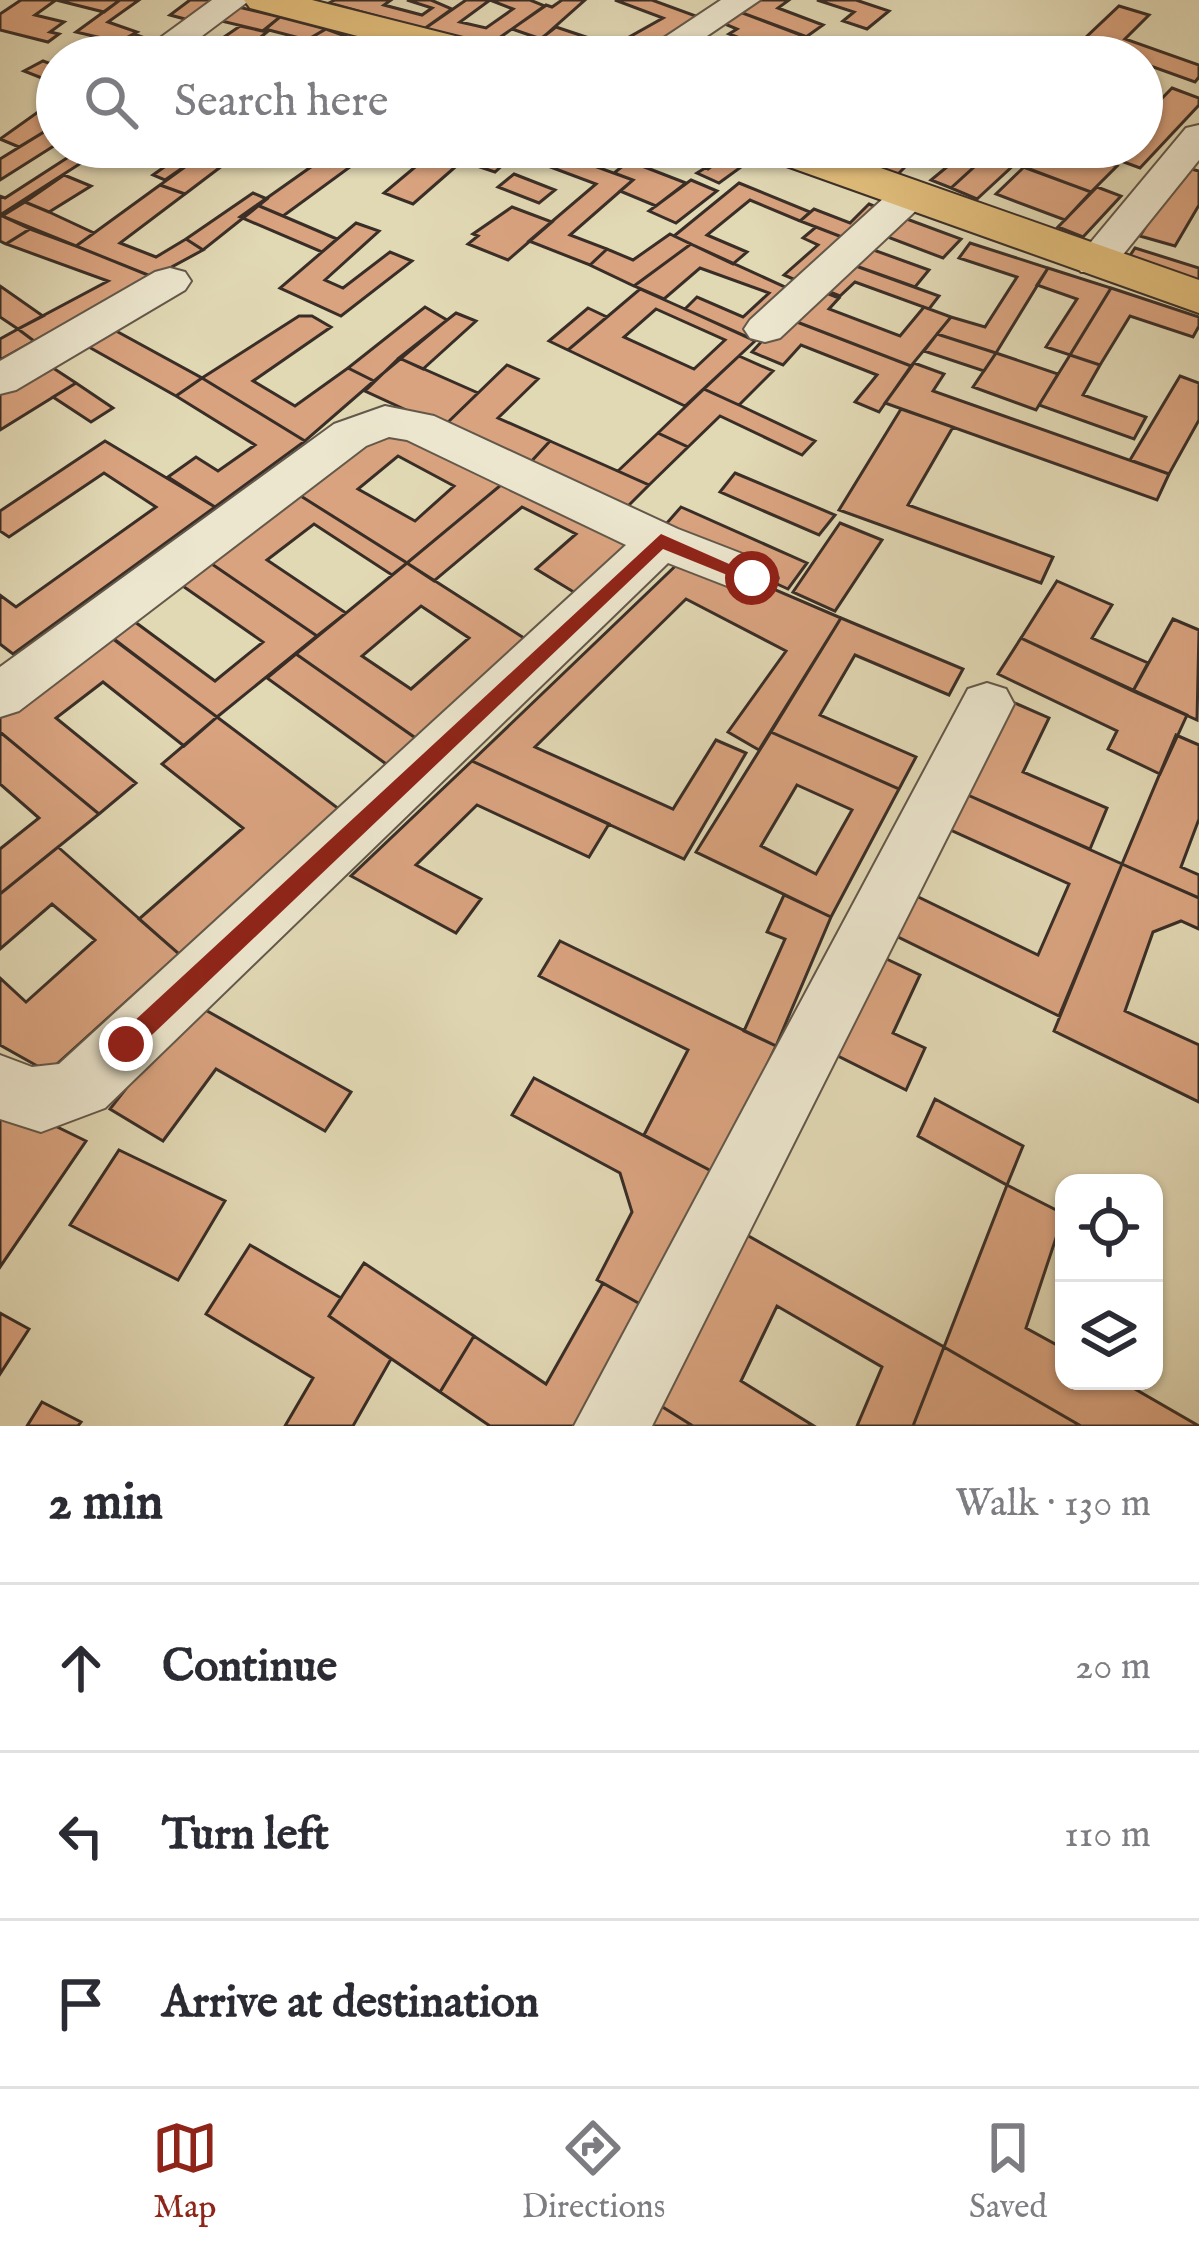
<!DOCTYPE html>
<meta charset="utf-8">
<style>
:root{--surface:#fff;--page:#f2f2f3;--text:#2b2b33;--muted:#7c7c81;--line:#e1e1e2;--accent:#8f2418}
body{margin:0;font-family:"IM FELL English",serif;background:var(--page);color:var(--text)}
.controls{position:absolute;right:36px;bottom:36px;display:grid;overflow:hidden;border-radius:24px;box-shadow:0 3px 9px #0004}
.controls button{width:108px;height:108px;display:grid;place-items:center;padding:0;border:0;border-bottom:3px solid var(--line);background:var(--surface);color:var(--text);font:60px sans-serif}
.stop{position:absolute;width:36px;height:36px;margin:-27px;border:9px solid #8f2418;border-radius:50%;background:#fff}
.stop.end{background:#8f2418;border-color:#fff;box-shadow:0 3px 12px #0008}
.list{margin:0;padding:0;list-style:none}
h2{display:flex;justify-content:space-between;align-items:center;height:156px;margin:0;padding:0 48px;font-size:51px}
h2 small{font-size:39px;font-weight:400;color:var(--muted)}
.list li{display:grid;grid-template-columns:78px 1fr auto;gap:36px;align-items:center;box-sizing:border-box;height:168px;padding:0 48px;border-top:3px solid var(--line)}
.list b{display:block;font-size:45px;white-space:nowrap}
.list em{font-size:39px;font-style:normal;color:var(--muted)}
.icon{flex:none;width:66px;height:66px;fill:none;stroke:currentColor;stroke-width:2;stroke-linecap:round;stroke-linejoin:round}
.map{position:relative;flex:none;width:1199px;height:1426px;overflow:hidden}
.search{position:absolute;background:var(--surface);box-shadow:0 3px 9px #0004;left:36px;right:36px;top:36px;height:132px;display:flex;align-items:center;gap:30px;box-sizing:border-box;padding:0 42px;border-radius:66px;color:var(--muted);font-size:45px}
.sheet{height:660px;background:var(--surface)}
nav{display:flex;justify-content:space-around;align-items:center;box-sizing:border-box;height:168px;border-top:3px solid var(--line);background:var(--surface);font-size:33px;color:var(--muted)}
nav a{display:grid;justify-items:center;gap:6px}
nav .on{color:var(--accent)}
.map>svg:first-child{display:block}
.building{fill:#d9a37f;stroke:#392e27;stroke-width:3;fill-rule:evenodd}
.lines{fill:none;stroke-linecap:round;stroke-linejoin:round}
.minor-casing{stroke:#63584a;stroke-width:4}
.major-casing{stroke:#392e27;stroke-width:4}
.minor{fill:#ece6ce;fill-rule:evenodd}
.major{fill:#e0bc7a;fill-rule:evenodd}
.route{fill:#8f2418}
</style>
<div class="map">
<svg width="1199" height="1426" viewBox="0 0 1199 1426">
<rect width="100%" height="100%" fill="#e1d8b4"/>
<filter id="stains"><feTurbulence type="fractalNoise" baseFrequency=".00167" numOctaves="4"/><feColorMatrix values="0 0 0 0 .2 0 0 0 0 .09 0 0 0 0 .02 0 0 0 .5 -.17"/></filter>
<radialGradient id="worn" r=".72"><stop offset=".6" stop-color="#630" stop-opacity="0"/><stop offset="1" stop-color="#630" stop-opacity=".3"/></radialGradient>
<!-- building -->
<path class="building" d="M21 0H56L35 15 64 22 50 32 59 34 48 42 0 30V14Z
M56 0H120L104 12Z
M120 0H139L108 22 137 32 119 42 76 32Z
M190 0H209L224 4 200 23 170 15Z
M335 0H391L384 5 422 15 432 8 407 0H431L452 9 424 29 329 3Z
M466 0H530L545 6 489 45 424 29ZM490 0 513 9 486 28 460 22Z
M562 0H585L541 39 512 29 546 5 552 7Z
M615 0H652L704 19 638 57H588L539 40 556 27 613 46 663 18Z
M754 0H789L778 8 823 25 806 37 737 11Z
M817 0H856L889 11 867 29 843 21 854 12Z
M230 5 280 17 263 31 213 19Z
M1119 6 1149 15 1125 39 1199 65V77L1195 82 1142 63V57H1126L1082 41Z
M737 11 813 39 799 48 820 56 790 57 729 34 737 29 720 22Z
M280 17 326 29 307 40 265 29Z
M240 26 267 32 262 36 270 38 244 57H185L165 51 184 38 211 46Z
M326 29 367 44 348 56 307 40Z
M134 34 166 46 148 57H124L131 53 113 46Z
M270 38 278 40 271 45 283 49 272 57H244Z
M916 40 961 55 896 57Z
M374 45 422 57H356Z
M43 61 57 66V84L24 71Z
M1172 88 1199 98V105L1140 168 1083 147H1142V119Z
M38 112 57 124 19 147 0 139Z
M57 124V144L0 180V159Z
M84 147H106L0 215V196L5 198Z
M148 147H196L207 151 165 180 153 175 177 158Z
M197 147H247L185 194 160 185 207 151Z
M339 147H367L344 164 325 157Z
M439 147H489L508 160 495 172 462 161 413 204 384 193Z
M521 147H542L633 180 570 235 607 249 590 265 529 241 596 184 513 153Z
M666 147H720L731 152 708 169Z
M819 147H889L886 150 913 159 896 176Z
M971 147H996L951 188 931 180Z
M996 147H1066L1117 166 1091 192 1015 164 977 199 951 188Z
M731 152 748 162 719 183 697 173Z
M325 157 350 167 283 216 257 205Z
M629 161 686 183 656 206 620 191 633 180 614 173Z
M1024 167 1091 192 1065 220 996 194Z
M1183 167 1199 171V205L1175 246 1140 236Z
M514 174 555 190 539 203 498 187Z
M64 175 91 186 49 212 25 202Z
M691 180 717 191 676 223 649 211Z
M739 183 810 212 800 221 750 200 707 235 747 252 733 264 674 236Z
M160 185 185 194 120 243 156 257 186 239 203 250 153 277 76 246Z
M1097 187 1121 196 1083 237 1058 227Z
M253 193 267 199 203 250 186 239Z
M25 202 49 212 94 233 76 246 2 216Z
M869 204 886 211 855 242 800 221 814 209 850 223Z
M257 205 283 216 337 239 322 252 240 217Z
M512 207 552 222 508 260 468 244 478 236 473 234Z
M0 215 2 216 30 229 6 244 0 241Z
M896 215 961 239 943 258 877 233Z
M356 223 379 231 325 280 343 288 390 252 412 261 341 316 280 288Z
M816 227 855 242 807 285 784 275 818 245 803 238Z
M30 229 76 246 153 277 34 341 18 329 108 281 6 244Z
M670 234 691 244 634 286 590 265 607 249 633 260Z
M970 243 1048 268 996 353 937 334 951 317 985 327 1017 277 959 258Z
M691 244 798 293 750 338 685 309 697 297 743 317 769 293 700 268 664 299 634 286Z
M857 244 929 270 915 287 842 261Z
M1135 248 1199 268V283L1127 260Z
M842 261 939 296 929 309 855 282 840 296 817 287Z
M1048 268 1111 288 1070 355 1046 347 1077 299 1037 285Z
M0 286 43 316 18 329 0 317Z
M811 287 839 298 829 309 900 336 924 307 951 317 911 366 784 317Z
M1111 288 1199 317V326L1193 337 1130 316 1100 365 1070 355Z
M640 289 685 309 755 341 685 406 568 350ZM656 309 725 340 694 369 624 337Z
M425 307 447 320 374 381 348 368Z
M588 308 607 317 568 350 549 341Z
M456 313 476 321 423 369 399 358Z
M299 316H312L331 327 253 381 295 406 348 368 374 381 305 441 202 378Z
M784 317 911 366 879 412 855 402 877 375 801 345 783 365 752 352Z
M107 326 202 378 176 396 80 342Z
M18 329 34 341 0 360V339Z
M937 334 996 353 984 371 924 351Z
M996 353 1058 374 1036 410 973 387Z
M1070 355 1100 365 1083 395 1146 417 1134 439 1039 405Z
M739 356 773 371 739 405 704 389Z
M399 358 478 393 443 427 365 391Z
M914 363 944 374 933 391 1169 474 1157 500 885 403Z
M47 364 76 383 0 430V392Z
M507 365 538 379 498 418 550 441 528 465 443 427Z
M1180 376 1199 383V420L1169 474 1130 460Z
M202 378 305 441 215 507 168 477 196 457 218 471 255 445 176 396Z
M76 383 113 408 91 422 53 397Z
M704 389 739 405 815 441 802 455 720 416 688 447 658 433Z
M901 409 953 427 908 505 1053 557 1041 583 839 510Z
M384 429 507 480 407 563 296 493ZM398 456 454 486 415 521 358 489Z
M658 433 688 447 649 485 618 471Z
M105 441 215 507 13 654 0 644V595L16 607 156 507 104 473 9 537 0 531V511Z
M550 441 649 485 625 509 528 465Z
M735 473 835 515 819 535 720 492Z
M507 480 640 537 577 594 536 569 576 534 522 507 434 581 407 563Z
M296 493 407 563 392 575 314 524 267 560 346 613 317 636 206 560Z
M681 507 807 563 788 589 660 531Z
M840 523 882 540 835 611 793 592Z
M689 553 841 618 759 750 728 732 786 651 686 599 535 747 673 809 716 740 746 753 684 859 472 761Z
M206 560 317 636 217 717 113 639 135 622 215 681 263 642 177 582Z
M407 563 527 640 417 739 296 654ZM421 606 469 638 411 689 362 656Z
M1057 581 1112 605 1092 638 1148 663 1133 691 1021 638Z
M841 618 963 669 949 695 855 655 820 715 916 757 899 789 771 732Z
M1173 619 1199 630 1197 720 1133 691Z
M106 633 217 717 184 746 103 682 56 718 136 783 99 814 0 732V712Z
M1021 638 1187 715 1160 774 1108 749 1117 731 998 674Z
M296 654 417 739 389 766 267 678Z
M1008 700 1049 718 1023 772 1107 808 1090 849 961 792Z
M217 717 339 809 179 954 139 919 243 828 162 764Z
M0 732 99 814 0 894V849L39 818 0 784Z
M771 732 899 789 831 917 696 852ZM797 785 852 810 816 874 761 846Z
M1176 735 1199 745V819L1181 867 1199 875V898L1122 864Z
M472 761 609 824 589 857 477 805 416 865 481 899 456 933 351 876Z
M961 792 1122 864 1059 1016 890 933 910 893 1038 955 1069 884 944 827Z
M58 847 179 954 48 1072 0 1045V978L26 1002 95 940 52 904 0 949V894Z
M1122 864 1199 898V929L1181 921 1153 932 1125 1011 1199 1045V1102L1054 1031Z
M784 895 831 917 776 1046 744 1031 785 939 767 932Z
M560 941 776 1046 715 1173 644 1135 688 1050 539 976Z
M874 953 920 975 893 1033 925 1048 906 1090 826 1050Z
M193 1003 351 1092 325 1131 216 1069 163 1141 110 1109Z
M534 1078 715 1173 649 1309 597 1280 632 1212 620 1173 512 1115Z
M0 1099 86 1141 0 1267Z
M935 1099 1023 1146 1007 1185 918 1136Z
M119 1150 225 1201 178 1280 70 1225Z
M1007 1185 1064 1214 1026 1328 1064 1349V1381H1121L1199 1426H1081L944 1347Z
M738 1230 944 1347 913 1426H857L882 1367 777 1306 741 1381 814 1426H693L653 1401Z
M250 1245 341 1298 329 1316 391 1359 353 1426H285L313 1378 206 1314Z
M364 1263 474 1336 440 1392 329 1316Z
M603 1283 649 1309 587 1426H490L440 1392 474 1336 546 1384Z
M0 1313 29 1329 0 1374Z
M944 1347 1081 1426H913Z
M653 1401 693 1426H640Z
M42 1402 81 1422 78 1426H27Z"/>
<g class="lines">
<defs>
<path id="minor" d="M212 0H250L174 57H134Z
M721 0H760L676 57H635Z
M1199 125V160L1109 272H1081L1075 263 1081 254 1186 128Z
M910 183 924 187 929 195 924 203 780 338 765 342 750 338 744 329 750 320 896 187Z
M170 268 185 272 191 281 185 290 16 390 0 394V361L155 272Z
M385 406 434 416 678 529 771 565 778 578 771 591 753 596 668 563 105 1108 41 1132 0 1119V1055L32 1067 59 1064 626 545 407 440 389 437 366 446 19 711 0 717V667L334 424Z
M987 683 1006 689 1014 704 652 1426H574L968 689Z"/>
<path id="major" d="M244 0H312L503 48 509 57H438L250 8Z
M754 147H821L1199 280V313L761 157Z"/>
</defs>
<!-- minor casing -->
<use href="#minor" class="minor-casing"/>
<!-- major casing -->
<use href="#major" class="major-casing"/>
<!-- minor -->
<use href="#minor" class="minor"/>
<!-- major -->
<use href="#major" class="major"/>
</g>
<!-- route -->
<path class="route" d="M661 534 761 578 752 585 663 549 134 1052H118V1036Z"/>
<rect width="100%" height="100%" filter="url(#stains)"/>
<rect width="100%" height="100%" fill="url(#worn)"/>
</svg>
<div class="controls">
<button><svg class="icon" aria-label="locate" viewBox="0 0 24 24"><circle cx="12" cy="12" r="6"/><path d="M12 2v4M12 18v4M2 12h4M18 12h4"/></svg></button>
<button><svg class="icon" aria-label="layers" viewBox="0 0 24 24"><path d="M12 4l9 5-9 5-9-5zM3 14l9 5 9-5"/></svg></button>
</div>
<div class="stop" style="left:752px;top:578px"></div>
<div class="stop end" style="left:126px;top:1044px"></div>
<div class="search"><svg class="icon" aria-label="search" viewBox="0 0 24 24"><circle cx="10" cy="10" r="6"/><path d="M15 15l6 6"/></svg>Search here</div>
</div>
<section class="sheet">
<h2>2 min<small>Walk · 130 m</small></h2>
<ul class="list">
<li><svg class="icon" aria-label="ahead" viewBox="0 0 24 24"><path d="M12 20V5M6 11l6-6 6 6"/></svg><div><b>Continue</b></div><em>20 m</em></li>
<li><svg class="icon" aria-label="left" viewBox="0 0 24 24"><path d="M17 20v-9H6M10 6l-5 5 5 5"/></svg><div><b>Turn left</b></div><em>110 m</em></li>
<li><svg class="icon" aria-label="arrive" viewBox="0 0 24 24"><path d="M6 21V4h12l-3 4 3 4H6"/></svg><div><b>Arrive at destination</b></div></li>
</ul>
</section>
<nav>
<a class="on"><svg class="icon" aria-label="map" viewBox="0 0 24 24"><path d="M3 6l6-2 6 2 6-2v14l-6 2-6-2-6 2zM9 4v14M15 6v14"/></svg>Map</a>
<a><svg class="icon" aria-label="directions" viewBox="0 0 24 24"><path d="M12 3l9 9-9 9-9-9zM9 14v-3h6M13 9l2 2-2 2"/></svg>Directions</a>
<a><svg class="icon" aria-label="saved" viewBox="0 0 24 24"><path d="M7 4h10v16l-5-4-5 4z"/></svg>Saved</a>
</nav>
